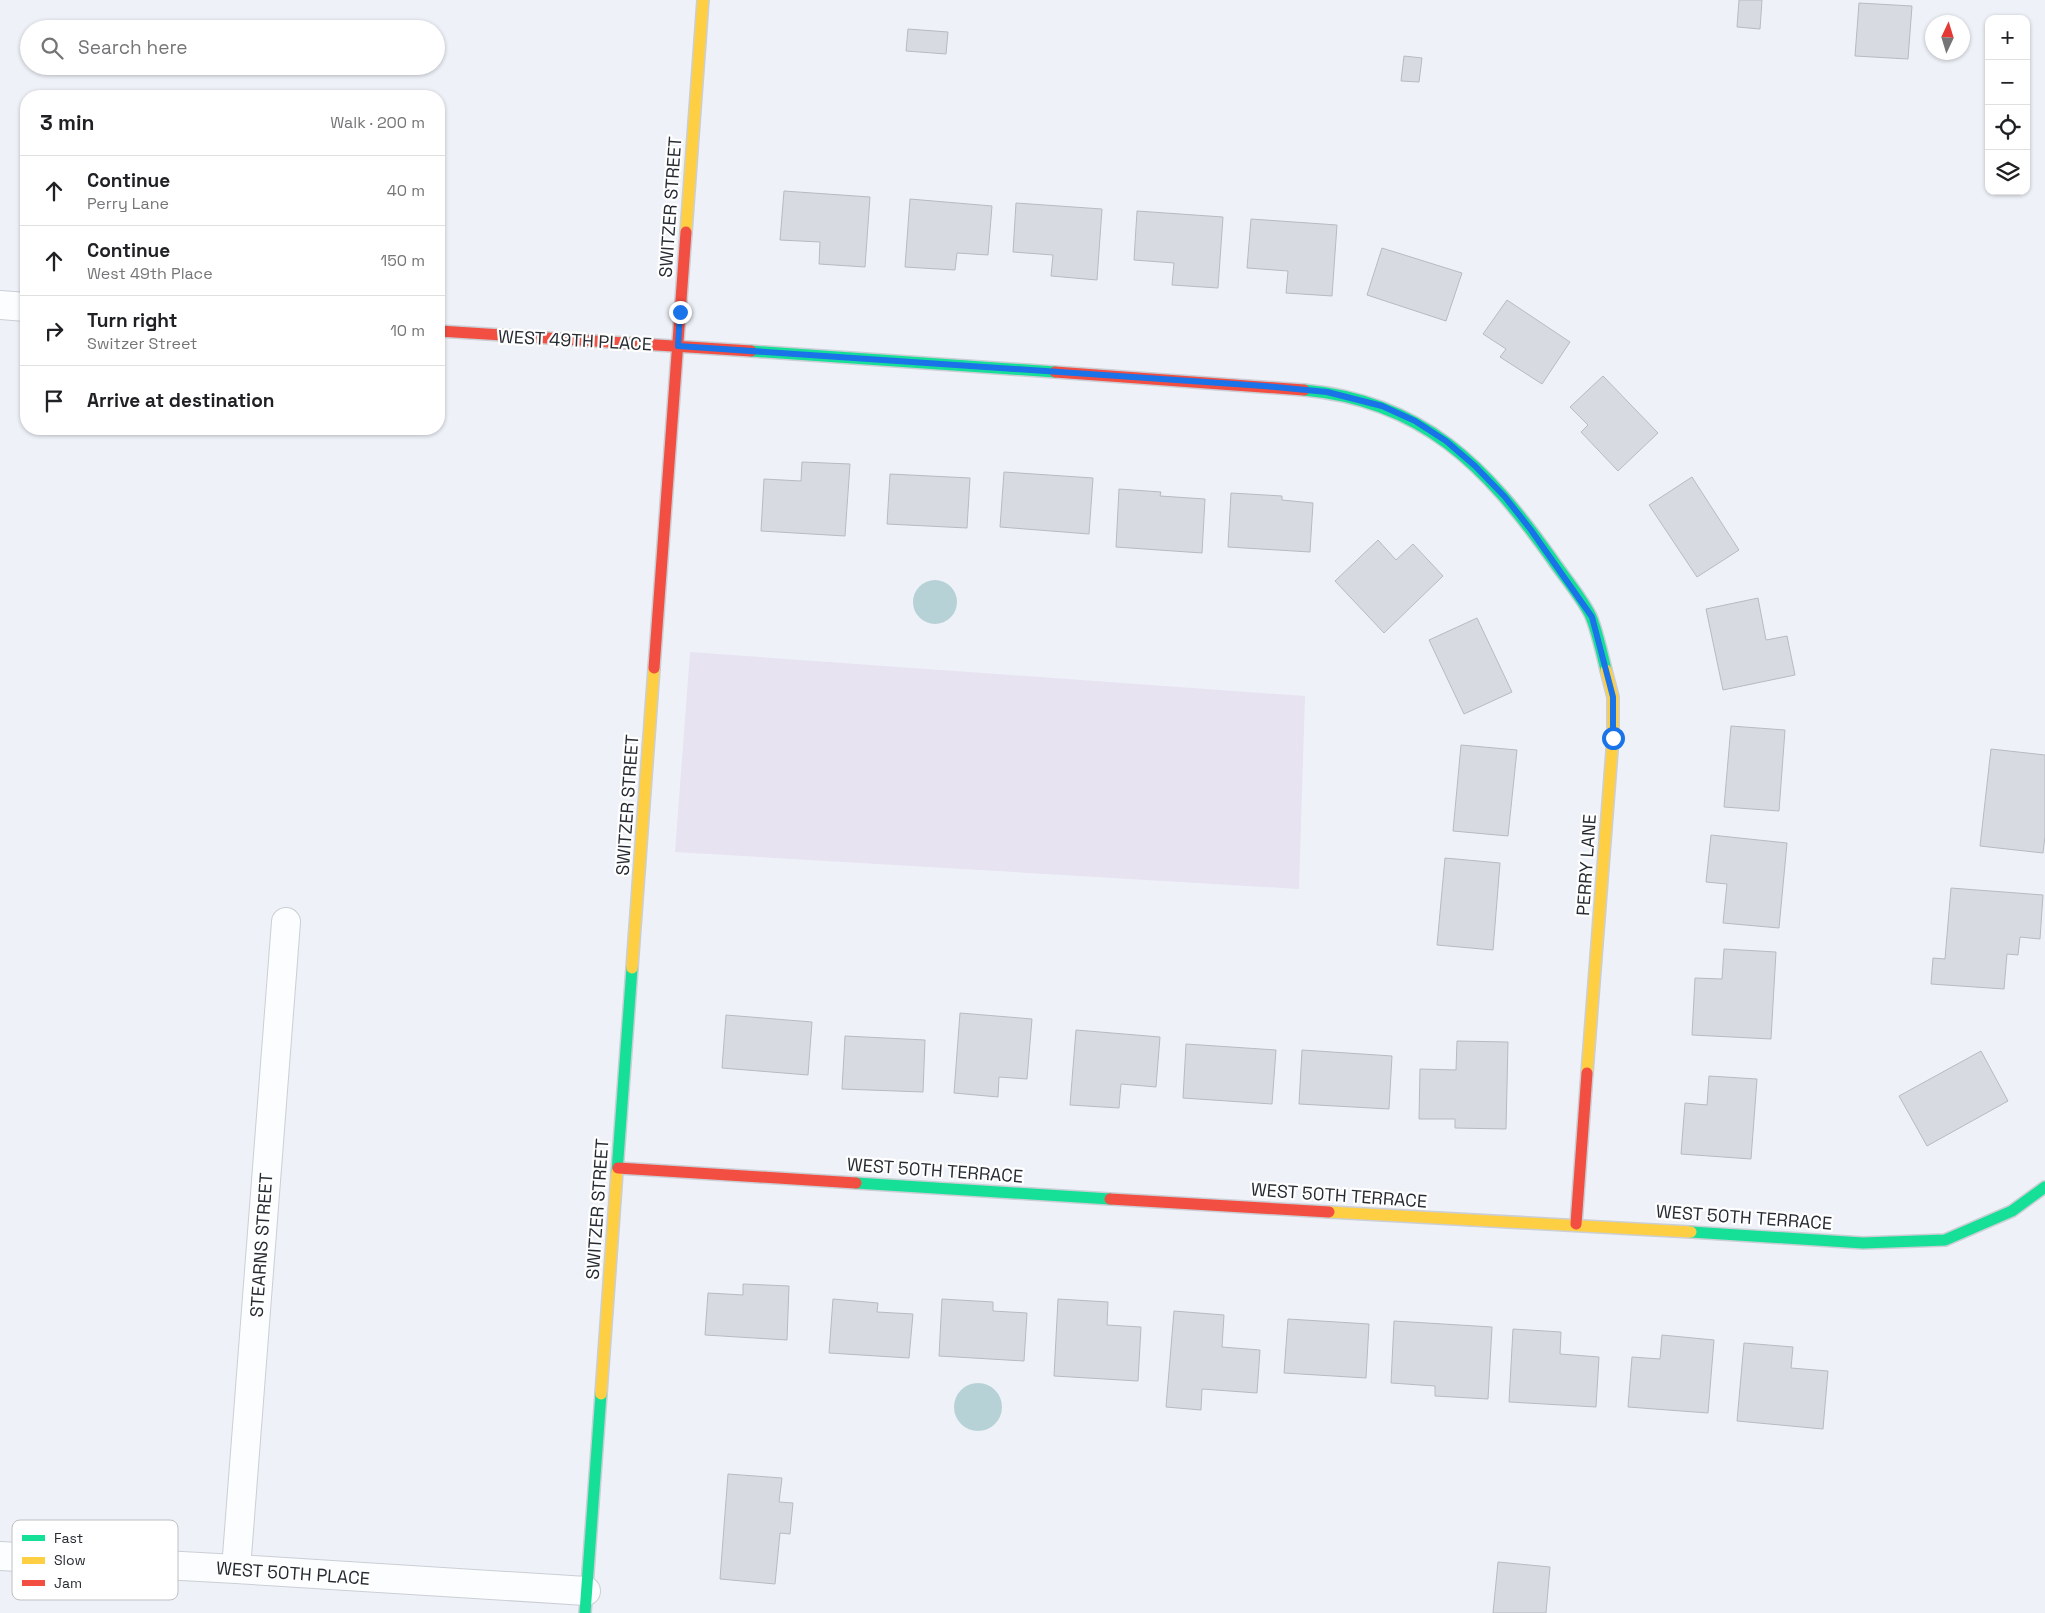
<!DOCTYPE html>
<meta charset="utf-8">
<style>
:root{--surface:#fff;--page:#f6f6f6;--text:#202124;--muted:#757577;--line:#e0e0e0}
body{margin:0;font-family:"Space Grotesk",sans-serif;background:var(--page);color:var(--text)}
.controls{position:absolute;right:15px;top:15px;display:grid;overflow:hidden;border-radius:10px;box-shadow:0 1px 4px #0004}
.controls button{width:45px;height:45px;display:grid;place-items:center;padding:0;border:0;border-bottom:1px solid var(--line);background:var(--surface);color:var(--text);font:25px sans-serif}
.compass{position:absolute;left:1925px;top:15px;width:45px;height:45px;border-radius:50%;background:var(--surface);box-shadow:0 1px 4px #0004;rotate:4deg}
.stop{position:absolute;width:15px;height:15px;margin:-11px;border:4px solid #1a73e8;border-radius:50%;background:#fff}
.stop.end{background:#1a73e8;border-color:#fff;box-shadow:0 1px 5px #0008}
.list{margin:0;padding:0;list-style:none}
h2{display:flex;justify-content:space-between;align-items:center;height:65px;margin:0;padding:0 20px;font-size:21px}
h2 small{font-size:16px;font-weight:400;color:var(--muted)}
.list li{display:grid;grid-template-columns:32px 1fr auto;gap:15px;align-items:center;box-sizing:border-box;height:70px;padding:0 20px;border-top:1px solid var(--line)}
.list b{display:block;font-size:19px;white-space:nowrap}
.list p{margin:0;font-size:16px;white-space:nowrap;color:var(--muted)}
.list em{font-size:16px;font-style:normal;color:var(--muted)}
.icon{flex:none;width:28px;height:28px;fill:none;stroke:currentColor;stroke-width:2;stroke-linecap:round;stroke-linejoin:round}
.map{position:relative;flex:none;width:2045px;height:1613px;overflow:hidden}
.search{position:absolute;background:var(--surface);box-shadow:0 1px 4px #0004;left:20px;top:20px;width:425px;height:55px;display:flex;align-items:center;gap:12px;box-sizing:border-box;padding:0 18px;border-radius:28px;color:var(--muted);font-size:19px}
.panel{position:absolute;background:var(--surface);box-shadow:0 1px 4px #0004;left:20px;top:90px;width:425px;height:345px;border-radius:20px}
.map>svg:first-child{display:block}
.green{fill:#e7e3f1}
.water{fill:#b7d2d7}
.building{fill:#d8dae1;stroke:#b9bac1}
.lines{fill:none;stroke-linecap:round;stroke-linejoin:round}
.street-casing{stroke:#cbcfd5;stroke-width:30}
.fast-casing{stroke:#cbcfd5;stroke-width:14}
.slow-casing{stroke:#cbcfd5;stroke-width:14}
.jam-casing{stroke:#cbcfd5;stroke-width:14}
.street{stroke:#fcfdfe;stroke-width:28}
.fast{stroke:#16e098;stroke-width:11}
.slow{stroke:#ffcf43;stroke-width:11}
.jam{stroke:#f24e42;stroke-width:11}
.route{stroke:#1a73e8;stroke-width:6}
.labels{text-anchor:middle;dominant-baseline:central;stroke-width:4.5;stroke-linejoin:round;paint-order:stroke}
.street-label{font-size:18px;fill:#262b32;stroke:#fff}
.key{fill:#fff;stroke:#bebfc2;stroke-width:1}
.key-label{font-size:14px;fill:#262b32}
</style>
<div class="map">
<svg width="2045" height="1613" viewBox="0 0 2045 1613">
<rect width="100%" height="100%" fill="#eef2f8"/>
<!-- green -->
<path class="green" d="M690 652 1305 696 1299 889 675 852Z"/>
<!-- water -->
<path class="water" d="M913 602a22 22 0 1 1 44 0a22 22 0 1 1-44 0Z
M954 1407a24 24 0 1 1 48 0a24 24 0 1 1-48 0Z"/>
<!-- building -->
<path class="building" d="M1739 0H1762L1760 29 1737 27Z
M1859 3 1912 6 1908 59 1855 56Z
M908 29 948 32 946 54 906 51Z
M1404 56 1422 58 1419 82 1401 81Z
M784 191 870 197 865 267 819 264 820 242 780 240Z
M910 199 992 206 988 255 957 253 955 270 905 267Z
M1016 203 1102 209 1097 280 1051 276 1053 255 1013 252Z
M1137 211 1223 217 1218 288 1172 285 1174 263 1134 260Z
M1251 219 1337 225 1332 296 1286 293 1288 271 1247 268Z
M1382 248 1462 273 1446 321 1367 295Z
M1507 300 1570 342 1542 384 1500 357 1506 349 1483 334Z
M1603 376 1658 433 1618 471 1581 432 1588 425 1570 407Z
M802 462 850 464 845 536 761 531 764 479 801 481Z
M1004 472 1093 478 1089 534 1000 527Z
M890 474 970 478 967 528 887 524Z
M1692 477 1739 550 1697 577 1649 505Z
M1119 489 1161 492 1160 496 1205 499 1202 553 1116 547Z
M1231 493 1282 496V500L1313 503 1310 552 1228 547Z
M1378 540 1396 560 1413 544 1443 576 1384 633 1335 581Z
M1758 598 1766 640 1787 636 1795 675 1723 690 1706 609Z
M1477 618 1512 692 1464 714 1429 640Z
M1731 726 1785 730 1779 811 1724 807Z
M1461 745 1517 750 1508 836 1453 831Z
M1991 749 2045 755V836L2043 853 1980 846Z
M1711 835 1787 843 1779 928 1723 923 1727 884 1706 882Z
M1445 858 1500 863 1493 950 1437 945Z
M1951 888 2043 895 2040 939 2020 937 2018 955 2007 954 2004 989 1931 984 1933 958 1945 959Z
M1724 949 1776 952 1771 1039 1692 1035 1695 978 1722 979Z
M960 1013 1032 1019 1027 1079 999 1077 998 1097 954 1093Z
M726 1015 812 1022 808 1075 722 1068Z
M1076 1030 1160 1037 1156 1087 1121 1084 1119 1108 1070 1105Z
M845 1036 925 1040 923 1092 842 1089Z
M1457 1041 1508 1042 1506 1129 1455 1128V1119H1419L1420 1069 1456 1070Z
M1186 1044 1276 1050 1272 1104 1183 1098Z
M1302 1050 1392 1056 1389 1109 1299 1104Z
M1981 1051 2008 1101 1927 1146 1899 1096Z
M1709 1076 1757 1079 1751 1159 1681 1154 1685 1103 1707 1105Z
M743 1284 789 1286 787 1340 705 1335 708 1293 743 1295Z
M833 1299 878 1303 877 1312 913 1314 909 1358 829 1353Z
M942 1299 993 1302V1311L1027 1313 1024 1361 939 1356Z
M1058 1299 1108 1302 1107 1325 1141 1327 1138 1381 1054 1376Z
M1174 1311 1224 1315 1222 1347 1260 1350 1257 1393 1202 1389 1201 1410 1166 1407Z
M1288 1319 1369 1324 1366 1378 1284 1373Z
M1394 1321 1492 1327 1488 1399 1435 1396V1386L1391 1383Z
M1513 1329 1561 1332 1560 1354 1599 1357 1596 1407 1509 1402Z
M1662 1335 1714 1340 1708 1413 1628 1407 1632 1357 1660 1359Z
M1744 1343 1793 1347 1791 1368 1828 1371 1823 1429 1737 1421Z
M728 1474 782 1478 779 1502 793 1503 790 1534 780 1533 775 1584 720 1579Z
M1498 1562 1550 1567 1546 1613H1493Z"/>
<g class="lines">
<defs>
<path id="street" d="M0 305 26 307
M0 1556 236 1569 586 1591
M236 1569 286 922"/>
<path id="fast" d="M751 351 1055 372
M1304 390C1423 401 1486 466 1552 559 1562 574 1587 604 1592 619 1598 635 1602 653 1606 670
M617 1172 632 968
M856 1183 1110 1199
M1691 1232 1863 1243 1945 1240 2012 1211 2045 1187
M585 1613 601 1394"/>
<path id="slow" d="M686 232 703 0
M632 968 654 668
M1587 1073 1613 738V697L1606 670
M1329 1212 1691 1232
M601 1394 617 1172"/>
<path id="jam" d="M439 331 751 351
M1055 372 1304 390
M654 668 686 232
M618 1168 856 1183
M1110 1199 1329 1212
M1576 1224 1587 1073"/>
</defs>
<!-- street casing -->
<use href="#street" class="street-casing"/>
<!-- fast casing -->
<use href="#fast" class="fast-casing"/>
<!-- slow casing -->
<use href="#slow" class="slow-casing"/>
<!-- jam casing -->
<use href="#jam" class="jam-casing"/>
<!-- street -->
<use href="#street" class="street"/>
<!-- fast -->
<use href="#fast" class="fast"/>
<!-- slow -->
<use href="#slow" class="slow"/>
<!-- jam -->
<use href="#jam" class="jam"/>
</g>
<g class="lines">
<!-- route -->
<path class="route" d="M680 312 678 346 1264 386 1327 392 1382 406 1415 421 1446 441 1475 466 1505 497 1531 530 1592 617 1613 697V738"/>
</g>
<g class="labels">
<!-- street labels -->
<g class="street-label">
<text transform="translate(670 207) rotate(-86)">SWITZER STREET</text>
<text transform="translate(575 340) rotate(3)">WEST 49TH PLACE</text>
<text transform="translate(627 805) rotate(-86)">SWITZER STREET</text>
<text transform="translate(1586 865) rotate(-86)">PERRY LANE</text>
<text transform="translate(935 1170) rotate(4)">WEST 50TH TERRACE</text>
<text transform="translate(1339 1195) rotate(4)">WEST 50TH TERRACE</text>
<text transform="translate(597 1209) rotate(-86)">SWITZER STREET</text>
<text transform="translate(1744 1217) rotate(4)">WEST 50TH TERRACE</text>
<text transform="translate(261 1245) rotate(-86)">STEARNS STREET</text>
<text transform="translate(293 1573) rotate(4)">WEST 50TH PLACE</text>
</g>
</g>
<!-- legend -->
<rect x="12" y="1520" width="166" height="80" rx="8" class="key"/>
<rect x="22" y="1535" width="23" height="6" fill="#16e098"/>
<rect x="22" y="1557" width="23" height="7" fill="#ffcf43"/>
<rect x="22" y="1580" width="23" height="6" fill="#f24e42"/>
<g class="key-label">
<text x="54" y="1543">Fast</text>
<text x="54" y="1565">Slow</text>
<text x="54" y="1588">Jam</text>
</g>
</svg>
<div class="controls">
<button>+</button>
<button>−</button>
<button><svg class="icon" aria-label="locate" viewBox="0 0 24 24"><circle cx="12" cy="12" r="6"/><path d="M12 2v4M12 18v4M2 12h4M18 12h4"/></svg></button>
<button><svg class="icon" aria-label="layers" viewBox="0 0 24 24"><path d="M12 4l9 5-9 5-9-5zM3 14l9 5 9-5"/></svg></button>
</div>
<svg class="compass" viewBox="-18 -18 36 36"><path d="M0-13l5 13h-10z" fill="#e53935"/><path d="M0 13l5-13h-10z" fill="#757577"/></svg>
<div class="stop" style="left:1613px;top:738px"></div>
<div class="stop end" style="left:680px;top:312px"></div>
<div class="search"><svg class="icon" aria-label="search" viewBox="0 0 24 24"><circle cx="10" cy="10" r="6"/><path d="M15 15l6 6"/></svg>Search here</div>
<section class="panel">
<h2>3 min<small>Walk · 200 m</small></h2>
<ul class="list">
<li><svg class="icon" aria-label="ahead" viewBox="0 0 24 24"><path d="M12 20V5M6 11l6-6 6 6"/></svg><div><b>Continue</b><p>Perry Lane</p></div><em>40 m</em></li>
<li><svg class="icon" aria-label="ahead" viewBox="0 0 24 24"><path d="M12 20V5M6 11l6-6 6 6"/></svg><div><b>Continue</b><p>West 49th Place</p></div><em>150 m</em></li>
<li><svg class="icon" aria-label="right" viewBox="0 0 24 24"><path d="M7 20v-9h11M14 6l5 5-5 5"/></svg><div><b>Turn right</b><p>Switzer Street</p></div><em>10 m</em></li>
<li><svg class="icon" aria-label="arrive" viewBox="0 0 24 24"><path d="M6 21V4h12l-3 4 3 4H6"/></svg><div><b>Arrive at destination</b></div></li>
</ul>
</section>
</div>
